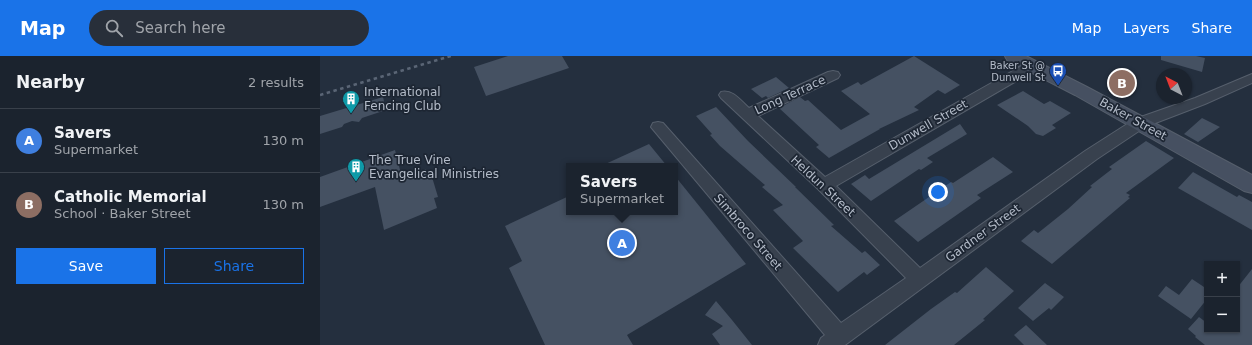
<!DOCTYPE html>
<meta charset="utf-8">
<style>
:root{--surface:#1b232e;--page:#282f3a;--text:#f1f3f6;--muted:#a0a4aa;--line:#39404a;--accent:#1a73e8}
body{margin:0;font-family:"DejaVu Sans",sans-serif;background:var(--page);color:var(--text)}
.controls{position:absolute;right:12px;bottom:12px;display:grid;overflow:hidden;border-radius:0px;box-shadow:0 1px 3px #0004}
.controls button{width:36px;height:36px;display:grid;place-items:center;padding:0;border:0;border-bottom:1px solid var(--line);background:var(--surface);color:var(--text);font:20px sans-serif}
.compass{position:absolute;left:836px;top:12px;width:36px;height:36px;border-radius:50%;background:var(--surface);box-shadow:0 1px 3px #0004;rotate:318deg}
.you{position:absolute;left:618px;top:136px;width:14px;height:14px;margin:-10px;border:3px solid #fff;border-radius:50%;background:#1a73e8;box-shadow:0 0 0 6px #1a73e833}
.badge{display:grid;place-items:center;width:26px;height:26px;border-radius:50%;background:var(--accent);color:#fff;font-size:13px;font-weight:700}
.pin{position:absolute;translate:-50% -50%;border:2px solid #fff;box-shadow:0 1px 4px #0006}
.popup{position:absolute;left:246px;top:107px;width:112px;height:52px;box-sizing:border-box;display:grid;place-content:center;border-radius:0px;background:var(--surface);filter:drop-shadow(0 1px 3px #0005);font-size:13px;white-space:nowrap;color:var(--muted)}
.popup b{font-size:15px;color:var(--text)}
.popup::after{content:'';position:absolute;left:50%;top:100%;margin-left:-8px;border:8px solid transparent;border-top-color:var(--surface)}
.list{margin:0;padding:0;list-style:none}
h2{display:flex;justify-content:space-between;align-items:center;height:52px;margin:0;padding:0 16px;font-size:17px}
h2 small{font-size:13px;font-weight:400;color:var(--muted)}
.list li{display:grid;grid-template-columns:26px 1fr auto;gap:12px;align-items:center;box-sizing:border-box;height:64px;padding:0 16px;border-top:1px solid var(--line)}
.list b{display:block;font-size:15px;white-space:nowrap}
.list p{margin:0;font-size:13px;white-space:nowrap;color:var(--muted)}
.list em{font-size:13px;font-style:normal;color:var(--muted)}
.actions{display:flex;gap:8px;padding:12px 16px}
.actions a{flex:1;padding:9px 0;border:1px solid var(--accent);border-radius:0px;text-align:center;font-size:14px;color:var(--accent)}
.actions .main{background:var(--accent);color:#fff}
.icon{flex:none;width:22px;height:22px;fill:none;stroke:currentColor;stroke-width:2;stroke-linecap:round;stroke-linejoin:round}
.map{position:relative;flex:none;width:932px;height:289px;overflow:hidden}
header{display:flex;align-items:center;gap:24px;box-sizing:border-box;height:56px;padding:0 20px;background:var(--accent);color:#fff}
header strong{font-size:19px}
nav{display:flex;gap:22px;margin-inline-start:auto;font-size:14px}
.search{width:280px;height:36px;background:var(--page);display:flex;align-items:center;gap:10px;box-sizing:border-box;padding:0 14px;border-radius:22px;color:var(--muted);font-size:15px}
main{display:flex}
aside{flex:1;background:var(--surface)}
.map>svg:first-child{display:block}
.building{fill:#455162}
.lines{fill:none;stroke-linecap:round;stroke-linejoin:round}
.street-casing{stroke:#565f6c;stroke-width:2}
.secondary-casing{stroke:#565f6c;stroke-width:2}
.street{fill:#38414e;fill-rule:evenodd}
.secondary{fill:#465061;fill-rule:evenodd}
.rail{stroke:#5a6575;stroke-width:2.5;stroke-dasharray:3.5 3.5;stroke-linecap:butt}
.labels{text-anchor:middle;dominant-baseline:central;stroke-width:3.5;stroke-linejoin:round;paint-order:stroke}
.far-poi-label{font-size:10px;fill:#b4bcc9;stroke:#1d2633;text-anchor:end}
.poi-label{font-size:12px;fill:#b4bcc9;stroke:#1d2633;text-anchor:start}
.street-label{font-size:12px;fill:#b4bcc9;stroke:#1d2633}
</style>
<header>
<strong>Map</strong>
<div class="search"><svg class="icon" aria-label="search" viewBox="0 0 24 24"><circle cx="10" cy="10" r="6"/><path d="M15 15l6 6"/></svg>Search here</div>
<nav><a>Map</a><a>Layers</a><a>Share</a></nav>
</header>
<main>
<aside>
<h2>Nearby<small>2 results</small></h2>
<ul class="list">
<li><span class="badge" style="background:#3f7fe0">A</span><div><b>Savers</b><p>Supermarket</p></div><em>130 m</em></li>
<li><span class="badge" style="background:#8d6e63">B</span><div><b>Catholic Memorial</b><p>School · Baker Street</p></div><em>130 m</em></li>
</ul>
<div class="actions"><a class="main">Save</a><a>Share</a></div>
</aside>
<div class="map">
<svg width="932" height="289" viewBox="0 0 932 289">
<rect width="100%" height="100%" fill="#242f3e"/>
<!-- building -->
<path class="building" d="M188 0H242L249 12 166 40 154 11Z
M594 0 640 29 625 38 618 34 594 51 599 54 559 73H560L509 102 496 91 499 89 459 52 480 41 485 45 488 44 521 74 550 58 521 35 538 26 541 29Z
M841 0H876L885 2 882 16 841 4Z
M456 21 469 32 448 42 446 40 442 42 431 33Z
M703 35 724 48 730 45 751 57 732 69 736 72 723 80 716 78 708 70 677 49Z
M63 41 66 54 42 62 39 66 32 65 24 68 22 71 0 78V60Z
M396 51 428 85 476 131H475L514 169 511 170 542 197 545 195 560 209 547 219 544 216 518 236 473 192 483 185 453 154 463 149 442 131 445 129 400 90 390 79 392 78 376 60Z
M882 62 900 71 878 86 864 78Z
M640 68 647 78 607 102 613 106 601 114 599 113 551 145 531 128 545 119 549 123Z
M826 85 854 102 806 137 810 139 808 141 810 142 732 208 701 185 714 174 718 177 748 153 772 131 770 130 792 113 789 111Z
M329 88 347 110H281Z
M75 94 82 122 106 113 108 123 112 121 118 141 114 142 117 152 64 174 55 131 0 151V121Z
M673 101 693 116 657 139 661 142 598 186 574 165 631 126 633 127Z
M873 116 917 141 919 139 932 146V174L858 132Z
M355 120 426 208 307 279 313 289H225L189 212 202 205 185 170 249 140V156H355Z
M666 211 694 235 663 263 665 264 634 289H565L611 253 635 236 637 237Z
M932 213V289H885L875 281 876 280 868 273 879 261 887 267V274H917V232Z
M872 223 887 233V243L871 263 838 240 846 230 859 239Z
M725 227 744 241 731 254 729 252 713 265 698 252Z
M396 245 412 264 432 289H400L392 278 403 270 385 259Z
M706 269 727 289H704L694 279Z"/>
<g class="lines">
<defs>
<path id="street" d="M712 6 717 7 719 10 717 13 516 130 600 212 765 95 815 63 875 42 932 18V27L885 48 825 71 777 103 525 289H498L501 282 505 279 331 71 333 67 338 66 343 67 521 267 586 222 498 133 401 42 399 39 401 36C413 33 421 45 429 52L508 16 513 15 518 16 520 19 518 22 438 60 505 121 707 7Z"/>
<path id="secondary" d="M685 0H706L767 31 932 119V137L924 135 755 39 687 4Z"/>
</defs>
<!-- street casing -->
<use href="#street" class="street-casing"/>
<!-- secondary casing -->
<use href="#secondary" class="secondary-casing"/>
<!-- street -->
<use href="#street" class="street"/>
<!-- secondary -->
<use href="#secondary" class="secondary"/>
<!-- rail -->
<path class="rail" d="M0 39 131 0"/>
</g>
<!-- icons -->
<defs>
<symbol id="bus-pin" viewBox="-11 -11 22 30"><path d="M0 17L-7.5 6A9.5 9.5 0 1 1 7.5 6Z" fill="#1a4fb4" stroke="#1d2633"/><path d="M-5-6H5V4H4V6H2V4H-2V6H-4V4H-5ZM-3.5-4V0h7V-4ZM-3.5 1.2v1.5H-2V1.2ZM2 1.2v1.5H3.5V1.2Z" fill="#fff"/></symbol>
<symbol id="building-pin" viewBox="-11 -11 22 30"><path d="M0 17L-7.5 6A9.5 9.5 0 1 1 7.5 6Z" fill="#0f9aa8" stroke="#1d2633"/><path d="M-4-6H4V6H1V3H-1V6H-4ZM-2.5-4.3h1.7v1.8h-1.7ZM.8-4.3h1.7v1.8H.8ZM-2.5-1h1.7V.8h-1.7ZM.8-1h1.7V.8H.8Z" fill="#fff"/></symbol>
</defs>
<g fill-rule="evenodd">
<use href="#bus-pin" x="728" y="5" width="20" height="27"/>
<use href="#building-pin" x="21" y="33" width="20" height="27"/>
<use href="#building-pin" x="26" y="101" width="20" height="27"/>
</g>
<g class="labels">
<!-- far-poi labels -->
<g class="far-poi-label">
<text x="725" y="9">Baker St @<tspan x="725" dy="12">Dunwell St</tspan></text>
</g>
<!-- poi labels -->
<g class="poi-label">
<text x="44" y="36">International<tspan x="44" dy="14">Fencing Club</tspan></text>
<text x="49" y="104">The True Vine<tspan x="49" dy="14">Evangelical Ministries</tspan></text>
</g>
<!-- street labels -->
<g class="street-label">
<text transform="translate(470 39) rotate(-25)">Long Terrace</text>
<text transform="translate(813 63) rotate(29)">Baker Street</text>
<text transform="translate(608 69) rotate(-30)">Dunwell Street</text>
<text transform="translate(503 130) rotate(43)">Heldun Street</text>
<text transform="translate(428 176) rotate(49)">Simbroco Street</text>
<text transform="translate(663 177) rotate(-36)">Gardner Street</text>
</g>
</g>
</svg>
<div class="controls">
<button>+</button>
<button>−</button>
</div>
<svg class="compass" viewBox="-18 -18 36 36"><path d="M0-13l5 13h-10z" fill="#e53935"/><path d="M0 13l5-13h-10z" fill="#a0a4aa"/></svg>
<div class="you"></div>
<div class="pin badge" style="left:302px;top:187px;background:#3f7fe0">A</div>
<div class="popup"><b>Savers</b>Supermarket</div>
<div class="pin badge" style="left:802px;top:27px;background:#8d6e63">B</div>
</div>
</main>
